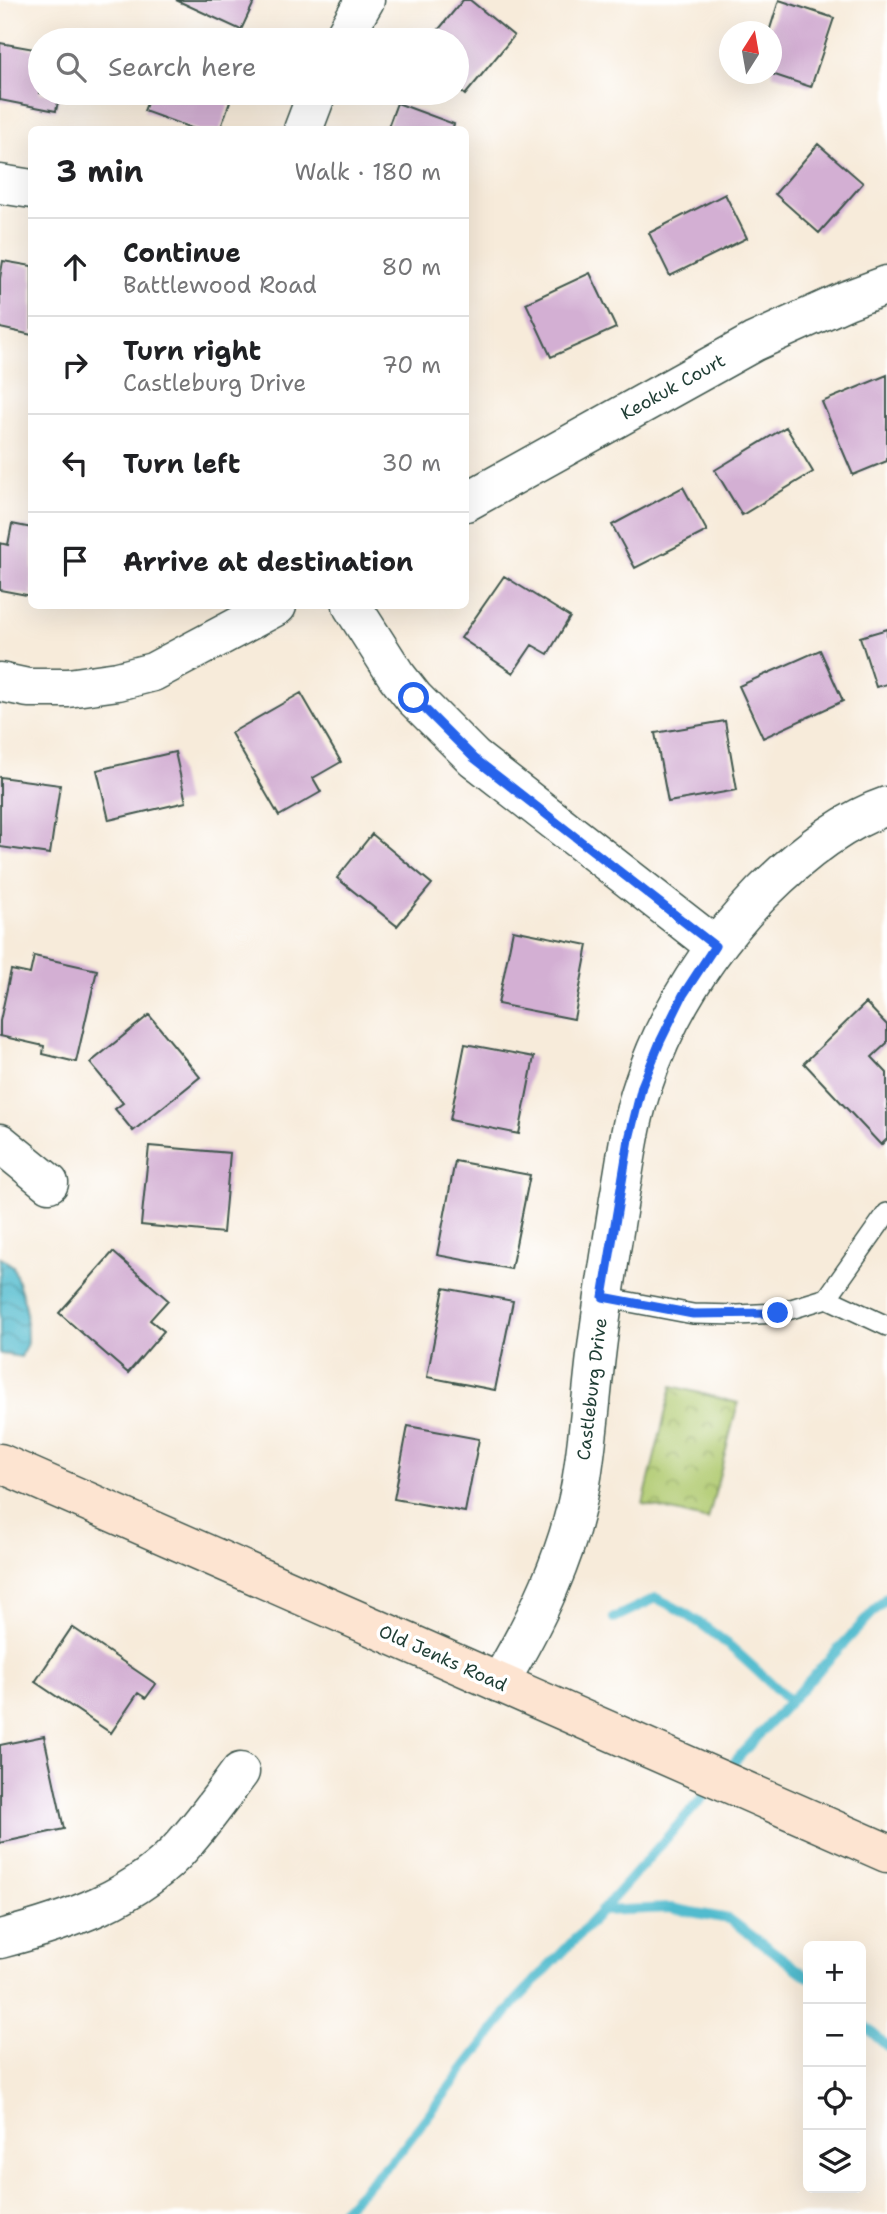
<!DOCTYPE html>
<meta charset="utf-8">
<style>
:root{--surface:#fff;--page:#f2f2f2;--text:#202124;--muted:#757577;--line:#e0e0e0}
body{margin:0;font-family:"Shantell Sans",sans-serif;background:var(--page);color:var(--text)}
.controls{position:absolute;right:21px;bottom:21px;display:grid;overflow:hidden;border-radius:10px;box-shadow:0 7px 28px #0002}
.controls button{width:63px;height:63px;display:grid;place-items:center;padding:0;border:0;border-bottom:2px solid var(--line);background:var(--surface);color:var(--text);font:35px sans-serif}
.compass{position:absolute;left:719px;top:21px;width:63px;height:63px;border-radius:50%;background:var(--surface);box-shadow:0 7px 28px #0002;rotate:11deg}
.stop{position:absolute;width:21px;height:21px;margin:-16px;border:5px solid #2563eb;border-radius:50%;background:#fff}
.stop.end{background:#2563eb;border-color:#fff;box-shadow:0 2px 7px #0008}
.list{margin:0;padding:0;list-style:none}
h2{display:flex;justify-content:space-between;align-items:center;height:91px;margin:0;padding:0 28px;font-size:30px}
h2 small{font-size:23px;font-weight:400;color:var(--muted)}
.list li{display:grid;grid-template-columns:46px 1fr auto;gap:21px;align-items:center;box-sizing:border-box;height:98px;padding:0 28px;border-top:2px solid var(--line)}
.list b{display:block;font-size:26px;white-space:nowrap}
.list p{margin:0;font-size:23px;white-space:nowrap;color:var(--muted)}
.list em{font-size:23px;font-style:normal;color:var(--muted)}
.icon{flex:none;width:38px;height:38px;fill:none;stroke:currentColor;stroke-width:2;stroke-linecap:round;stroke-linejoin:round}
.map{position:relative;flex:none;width:887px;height:2214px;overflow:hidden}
.search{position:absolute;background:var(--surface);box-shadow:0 7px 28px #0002;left:28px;top:28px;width:441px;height:77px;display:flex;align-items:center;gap:18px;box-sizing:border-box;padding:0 24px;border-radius:38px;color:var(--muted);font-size:26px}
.panel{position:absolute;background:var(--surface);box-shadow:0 7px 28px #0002;left:28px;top:126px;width:441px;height:483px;border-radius:10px}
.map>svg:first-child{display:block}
.park{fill:url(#park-crowns);stroke:#688452;stroke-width:2}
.water{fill:url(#water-waves);stroke:#387c81;stroke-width:2}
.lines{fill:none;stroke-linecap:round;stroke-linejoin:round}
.stream{stroke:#51bbce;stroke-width:10}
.building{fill:#d3afd3}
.lane-casing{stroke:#3f574d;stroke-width:22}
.street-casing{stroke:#3f574d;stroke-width:41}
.secondary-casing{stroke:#3f574d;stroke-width:41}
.lane{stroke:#fff;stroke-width:19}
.street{stroke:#fff;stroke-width:38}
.secondary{stroke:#fde4d1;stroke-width:38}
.route{stroke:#2563eb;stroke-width:9}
.labels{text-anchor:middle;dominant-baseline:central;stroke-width:7;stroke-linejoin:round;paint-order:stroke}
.street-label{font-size:18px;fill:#1f3d34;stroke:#fff}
</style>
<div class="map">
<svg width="887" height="2214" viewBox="0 0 887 2214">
<defs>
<pattern id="park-crowns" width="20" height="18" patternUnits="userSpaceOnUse" patternTransform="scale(1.75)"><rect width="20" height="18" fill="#b0ca6f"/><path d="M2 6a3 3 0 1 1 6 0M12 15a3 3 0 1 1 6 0" fill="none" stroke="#8fa55c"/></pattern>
<pattern id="water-waves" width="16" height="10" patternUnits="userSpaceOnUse" patternTransform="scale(1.75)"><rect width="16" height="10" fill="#51bbce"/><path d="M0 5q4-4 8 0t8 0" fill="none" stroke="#4399a8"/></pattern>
</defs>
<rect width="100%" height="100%" fill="#fff"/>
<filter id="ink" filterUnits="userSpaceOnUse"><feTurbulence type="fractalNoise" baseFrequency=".0143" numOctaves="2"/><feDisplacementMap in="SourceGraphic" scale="14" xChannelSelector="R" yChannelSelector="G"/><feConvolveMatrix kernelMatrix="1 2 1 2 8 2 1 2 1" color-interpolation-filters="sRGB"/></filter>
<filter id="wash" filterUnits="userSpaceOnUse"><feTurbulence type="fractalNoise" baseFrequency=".00686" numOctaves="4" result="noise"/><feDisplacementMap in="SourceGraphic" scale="28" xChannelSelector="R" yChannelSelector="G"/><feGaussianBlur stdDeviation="1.57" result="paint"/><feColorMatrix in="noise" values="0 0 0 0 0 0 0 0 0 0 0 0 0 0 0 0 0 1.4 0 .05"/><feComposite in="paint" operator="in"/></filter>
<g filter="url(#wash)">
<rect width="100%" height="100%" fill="#f7ebda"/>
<!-- park -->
<path class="park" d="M672 1386 738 1403 708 1520 643 1504Z"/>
<!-- water -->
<path class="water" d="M0 1257 13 1266 26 1307 27 1343 21 1357 0 1354Z"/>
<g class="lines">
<!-- stream -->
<path class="stream" d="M614 1618 656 1598C708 1621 749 1663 790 1702
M601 1911 670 1908 729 1919 808 1977
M861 2023 887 2046
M339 2214 399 2153 516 2001 597 1916 754 1740 887 1597"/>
</g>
<g id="blocks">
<!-- building -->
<path class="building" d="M176 0H255L241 30Z
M463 0H470L514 36 465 95 457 88V40H430Z
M779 0 834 18 811 87 772 74V32H769Z
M0 43 40 50V93H60L56 111 0 100Z
M151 93H233L220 130H197L144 111Z
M397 103 454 124 452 130H387Z
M818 144 863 183 819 233 775 194Z
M725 194 747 238 670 276 649 233Z
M3 261 32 266V335L0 328V278Z
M590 273 616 328 551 357 526 303Z
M887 375V461L853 475 822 402Z
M786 427 813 472 742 515 715 470Z
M683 487 707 531 635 568 612 525Z
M12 524 32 528V596L0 590V543L8 545Z
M504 576 570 617 548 654 532 645 513 673 461 638Z
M887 629V684L876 687 860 637Z
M820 650 843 701 763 738 739 686Z
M301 693 341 762 313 778 321 792 279 816 231 733Z
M725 721 737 790 668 802 655 733Z
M175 752 186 802 109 820 97 770Z
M0 777 60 785 50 854 0 847Z
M372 834 432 884 397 926 337 878Z
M513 930 588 945 574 1019 498 1004Z
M34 956 97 970 76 1062 43 1054 44 1046 0 1036V1021L11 970 30 974Z
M866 1003 887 1025V1043L872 1057 887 1073V1139L881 1145 804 1063Z
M149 1015 200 1077 133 1131 115 1109 123 1103 90 1063Z
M465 1044 534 1057 519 1134 450 1120Z
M149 1146 230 1153 223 1233 141 1225Z
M455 1161 530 1175 511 1269 437 1255Z
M113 1252 168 1300 150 1320 164 1331 128 1373 59 1313Z
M444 1288 513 1301 495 1390 427 1377Z
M408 1426 479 1439 465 1512 394 1499Z
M72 1627 156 1684 146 1698 138 1693 111 1733 35 1682Z
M44 1736 64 1829 0 1843V1745Z"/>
</g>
</g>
<g filter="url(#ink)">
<use href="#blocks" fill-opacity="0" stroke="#3f574d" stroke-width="2"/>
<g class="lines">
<defs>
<path id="lane" d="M603 1297 693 1314 738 1315 778 1313 827 1298 887 1213
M827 1298 887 1326"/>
<path id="street" d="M342 40 365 0
M303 130 317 93
M0 184 32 189
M466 502 754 342 847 300 887 285
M352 606 396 675 414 698 474 758 715 946
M0 682 28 688H68L118 681 153 672 277 606
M0 1143 49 1183
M499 1683C536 1621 569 1554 581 1483 588 1441 591 1398 596 1356 602 1304 611 1251 619 1199 626 1161 630 1122 643 1085 667 1012 709 948 762 893 796 859 840 822 887 806
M0 1939C66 1922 138 1898 184 1844 204 1822 222 1796 240 1772"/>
<path id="secondary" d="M0 1463 887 1853"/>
</defs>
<!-- lane casing -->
<use href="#lane" class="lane-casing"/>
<!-- street casing -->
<use href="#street" class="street-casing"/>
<!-- secondary casing -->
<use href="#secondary" class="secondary-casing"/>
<!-- lane -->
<use href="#lane" class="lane"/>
<!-- street -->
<use href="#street" class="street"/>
<!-- secondary -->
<use href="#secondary" class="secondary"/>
</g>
</g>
<g class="lines" filter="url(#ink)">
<!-- route -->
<path class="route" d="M414 698 474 758 715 946 683 995 660 1042 642 1086 629 1139 603 1297 693 1314 778 1313"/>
</g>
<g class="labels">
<!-- street labels -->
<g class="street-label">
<text transform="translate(673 387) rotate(-29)">Keokuk Court</text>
<text transform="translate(592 1389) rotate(-83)">Castleburg Drive</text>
<text transform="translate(443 1658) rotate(24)">Old Jenks Road</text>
</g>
</g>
</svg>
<div class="controls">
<button>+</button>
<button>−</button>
<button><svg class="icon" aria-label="locate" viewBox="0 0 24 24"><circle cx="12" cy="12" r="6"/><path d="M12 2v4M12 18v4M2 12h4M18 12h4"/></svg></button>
<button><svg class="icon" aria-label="layers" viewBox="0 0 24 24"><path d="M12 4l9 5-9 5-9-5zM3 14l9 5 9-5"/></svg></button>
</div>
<svg class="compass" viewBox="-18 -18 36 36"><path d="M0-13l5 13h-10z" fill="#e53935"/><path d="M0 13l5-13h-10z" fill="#757577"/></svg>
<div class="stop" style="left:414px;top:698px"></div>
<div class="stop end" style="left:778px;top:1313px"></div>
<div class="search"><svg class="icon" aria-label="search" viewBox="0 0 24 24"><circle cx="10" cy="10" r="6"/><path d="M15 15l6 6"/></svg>Search here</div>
<section class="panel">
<h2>3 min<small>Walk · 180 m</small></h2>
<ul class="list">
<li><svg class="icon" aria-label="ahead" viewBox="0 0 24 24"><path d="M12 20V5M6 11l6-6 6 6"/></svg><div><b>Continue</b><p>Battlewood Road</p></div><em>80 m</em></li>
<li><svg class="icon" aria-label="right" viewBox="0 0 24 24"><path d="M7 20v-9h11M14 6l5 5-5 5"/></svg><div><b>Turn right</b><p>Castleburg Drive</p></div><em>70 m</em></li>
<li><svg class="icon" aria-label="left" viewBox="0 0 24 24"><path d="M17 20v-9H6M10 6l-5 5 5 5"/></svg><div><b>Turn left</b></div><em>30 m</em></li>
<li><svg class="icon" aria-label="arrive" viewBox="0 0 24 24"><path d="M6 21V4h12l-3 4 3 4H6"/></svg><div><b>Arrive at destination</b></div></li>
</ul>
</section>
</div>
